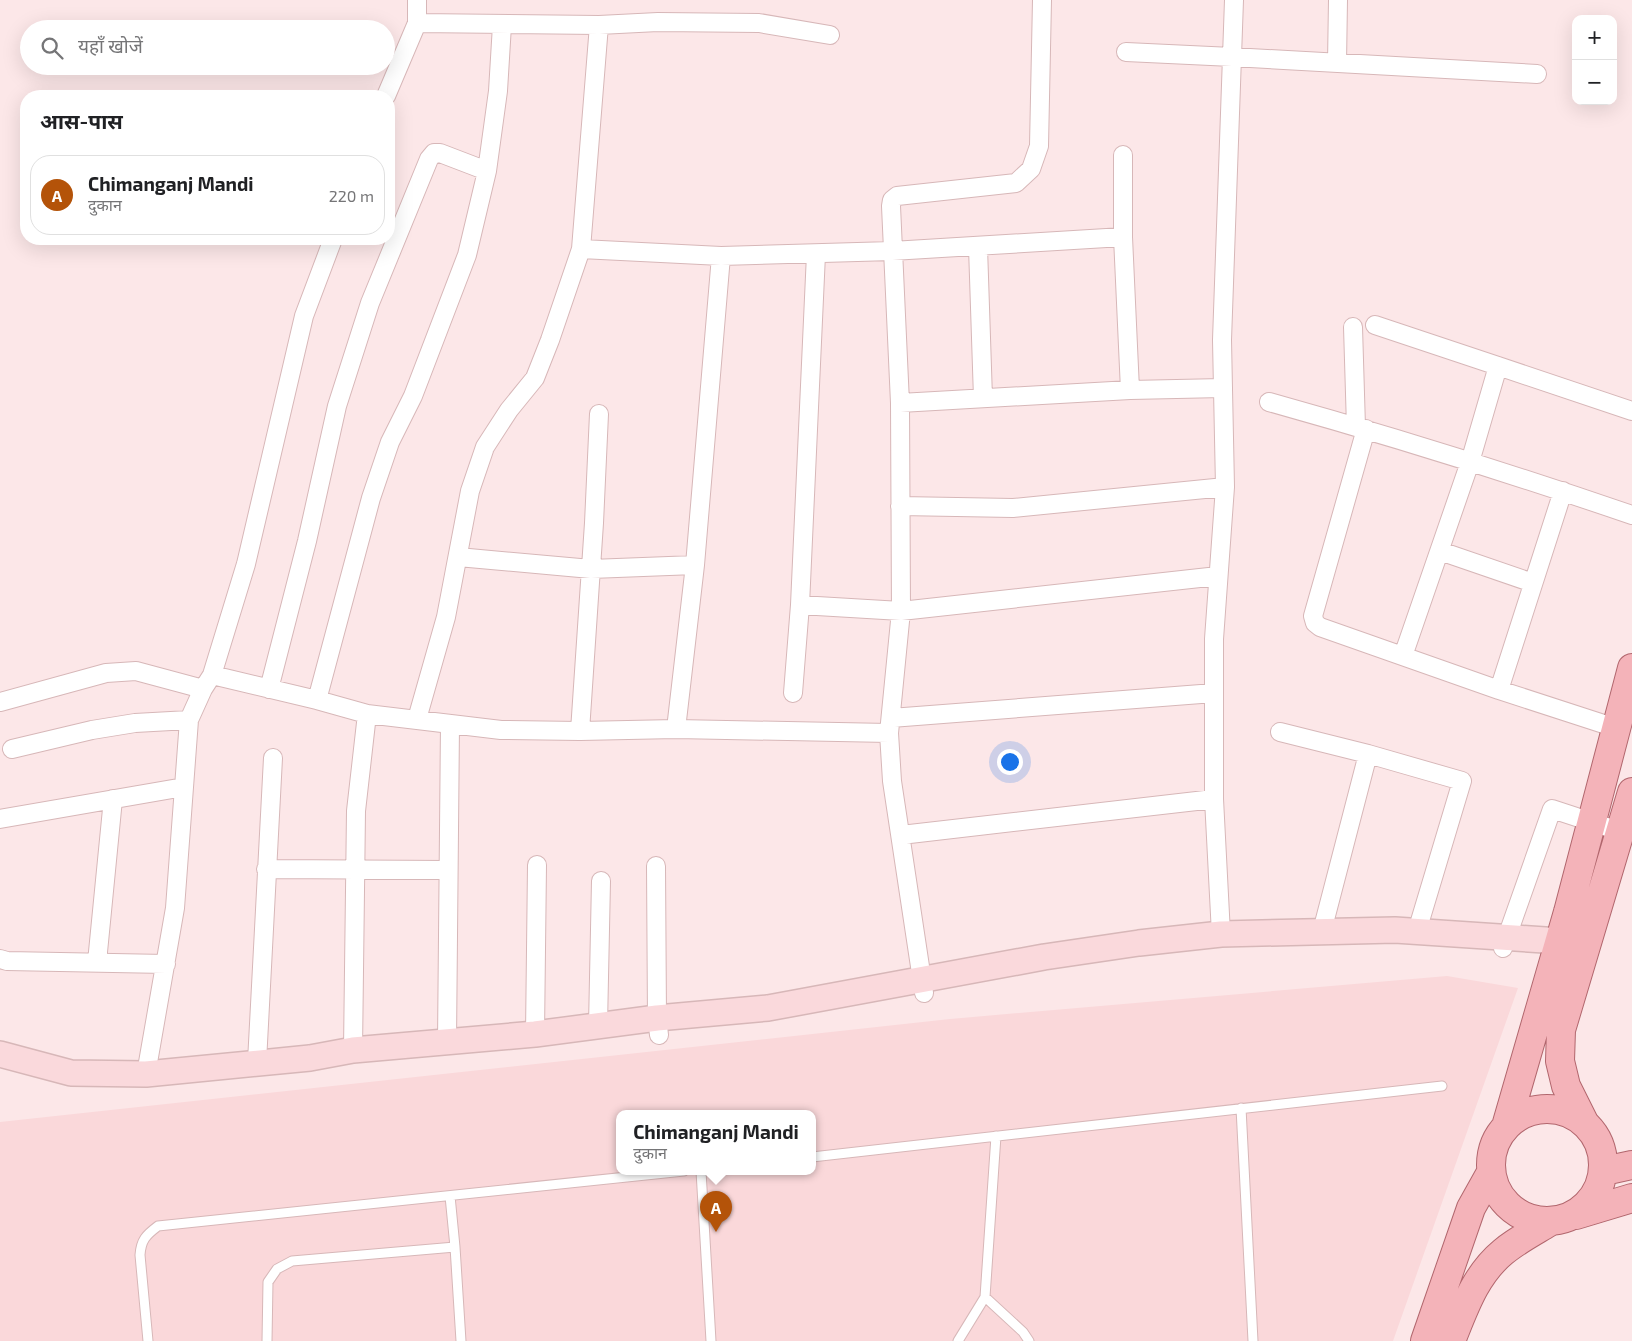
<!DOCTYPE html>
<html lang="hi">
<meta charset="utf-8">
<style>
:root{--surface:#fff;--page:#f2f2f2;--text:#202124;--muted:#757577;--line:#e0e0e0;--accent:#b45309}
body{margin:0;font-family:"Exo 2","Noto Sans Devanagari",sans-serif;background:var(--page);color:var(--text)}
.controls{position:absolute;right:15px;top:15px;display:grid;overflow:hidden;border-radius:10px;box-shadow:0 5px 20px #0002}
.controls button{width:45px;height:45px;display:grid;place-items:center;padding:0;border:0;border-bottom:1px solid var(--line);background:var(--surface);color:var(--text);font:25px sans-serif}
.you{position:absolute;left:1009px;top:761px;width:18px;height:18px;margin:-12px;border:4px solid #fff;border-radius:50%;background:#1a73e8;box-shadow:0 0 0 8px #1a73e833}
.badge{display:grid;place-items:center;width:32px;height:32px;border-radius:50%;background:var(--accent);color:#fff;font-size:16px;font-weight:700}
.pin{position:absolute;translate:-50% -41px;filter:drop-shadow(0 1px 2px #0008)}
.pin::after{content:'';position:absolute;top:26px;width:18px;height:15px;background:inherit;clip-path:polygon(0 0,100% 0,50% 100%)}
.popup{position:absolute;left:616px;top:1110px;width:200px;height:65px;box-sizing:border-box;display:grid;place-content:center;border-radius:10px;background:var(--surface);filter:drop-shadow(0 1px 4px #0005);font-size:16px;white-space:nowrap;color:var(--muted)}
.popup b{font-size:19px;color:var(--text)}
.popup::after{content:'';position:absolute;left:50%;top:100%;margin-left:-10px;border:10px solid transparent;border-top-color:var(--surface)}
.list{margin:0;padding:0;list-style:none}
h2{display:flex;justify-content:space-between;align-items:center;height:65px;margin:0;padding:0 20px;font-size:21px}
h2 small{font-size:16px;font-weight:400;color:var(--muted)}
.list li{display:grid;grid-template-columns:32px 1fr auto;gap:15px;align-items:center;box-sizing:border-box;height:80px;margin:0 10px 10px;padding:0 10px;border:1px solid var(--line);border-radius:20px}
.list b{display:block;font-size:19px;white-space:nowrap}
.list p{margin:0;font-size:16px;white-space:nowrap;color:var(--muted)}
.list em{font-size:16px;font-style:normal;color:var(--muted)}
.icon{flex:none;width:28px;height:28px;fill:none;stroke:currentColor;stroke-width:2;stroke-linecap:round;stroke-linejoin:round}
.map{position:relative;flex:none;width:1632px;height:1341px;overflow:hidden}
.search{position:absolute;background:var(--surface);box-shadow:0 5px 20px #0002;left:20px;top:20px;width:375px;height:55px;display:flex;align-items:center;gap:12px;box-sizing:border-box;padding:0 18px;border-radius:28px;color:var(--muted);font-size:19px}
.panel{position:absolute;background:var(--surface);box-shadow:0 5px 20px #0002;left:20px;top:90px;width:375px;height:155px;border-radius:20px}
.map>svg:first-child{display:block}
.built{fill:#fad8da;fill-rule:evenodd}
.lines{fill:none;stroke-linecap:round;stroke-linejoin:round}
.lane-casing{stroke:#d7b7b8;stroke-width:11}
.street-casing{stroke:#d7b7b8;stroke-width:20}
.secondary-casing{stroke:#d7b7b8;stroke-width:28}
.primary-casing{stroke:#b1666d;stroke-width:30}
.lane{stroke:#fff;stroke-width:9}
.street{stroke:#fff;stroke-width:18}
.secondary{stroke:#fad9dc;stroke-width:25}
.primary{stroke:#f4b3b9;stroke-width:28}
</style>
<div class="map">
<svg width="1632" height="1341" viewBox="0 0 1632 1341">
<rect width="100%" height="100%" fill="#fce7e8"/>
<!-- built -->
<path class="built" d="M1447 976 1518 988 1393 1341H0V1122L950 1019ZM620 1113H812V1171H620Z"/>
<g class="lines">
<defs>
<path id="lane" d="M1241 1108 1253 1341
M996 1136 985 1297 1023 1332 1029 1341
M812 1157 1442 1086
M701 1171 711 1341
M450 1196 455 1247
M148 1341 140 1255C141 1240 146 1235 158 1226L684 1171
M267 1341 268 1282 277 1269 292 1261 455 1247 461 1341
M958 1341 985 1297"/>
<path id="street" d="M417 23 599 25 581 249 550 340 535 378 509 410 485 447 470 491 446 617 417 719
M599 25 658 22 759 23 830 35
M1126 52 1232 57 1537 74
M1337 63 1338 0
M386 96 417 23V0
M1123 155V237
M978 247 983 398
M581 249 721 256 892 251 1123 237 1130 390 1223 388
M816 254 800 605 901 611 1218 576
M1375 325 1498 366
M1353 327 1356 427
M1269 402C1391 436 1512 474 1632 515
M900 403 1130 390
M1366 429 1313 616 1315 623 1320 627 1499 690 1616 728
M900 506 1013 508 1225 487
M1440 551 1533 583
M458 557 591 569 695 565
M1403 656 1470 462 1498 366 1632 411
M212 675 317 700 367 714 501 730 580 731 676 729 889 733
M269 689 307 541 337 406 370 303 429 159 434 153H440L487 171
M1499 690 1563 491
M793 693 800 605
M317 700 371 498 390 442 413 396 467 255 487 171 498 91 502 25
M0 702 106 673 136 671 203 689
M891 718 1214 693
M676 729 695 565 721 256
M580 731 594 523 599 414
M1280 732 1368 754 1462 781 1417 931
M12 749 92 730 135 723 189 720
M0 819 184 787
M901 835 1214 799
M656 866 657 1018 659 1035
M266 869 448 870
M1322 931 1368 754
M1221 934 1214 799V639L1225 487 1222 340 1234 0
M1503 948 1552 809 1619 831
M0 959 7 961 166 964
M97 962 113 799
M924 993 892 781 889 733 901 611 900 403 891 206 892 200 897 196 1016 183 1031 169 1039 146 1042 0
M598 1026 601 881
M535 1034 537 865
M447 1042 450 724
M353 1050 356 811 367 714
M257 1062 273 758
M146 1074 175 908 189 720 203 689 212 675 246 564 304 316 333 239"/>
<path id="secondary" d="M0 1054 71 1073 146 1074 310 1058 353 1050 535 1034 657 1018 768 1008 1044 957 1139 943 1221 934 1395 930 1560 941 1580 946"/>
<path id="primary" d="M1491 1165a56 56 0 1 1 112 0a56 56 0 1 1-112 0Z
M1584 1122 1566 1086 1560 1061 1561 1030 1632 792
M1507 1123 1568 912 1632 668
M1604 1171 1632 1165
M1576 1215 1632 1198
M1425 1341 1471 1208 1490 1174
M1451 1341C1464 1309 1475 1275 1503 1252 1516 1241 1533 1232 1548 1223"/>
</defs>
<!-- lane casing -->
<use href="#lane" class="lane-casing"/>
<!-- street casing -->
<use href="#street" class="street-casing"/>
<!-- secondary casing -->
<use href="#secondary" class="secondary-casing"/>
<!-- primary casing -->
<use href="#primary" class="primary-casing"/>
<!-- lane -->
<use href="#lane" class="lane"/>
<!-- street -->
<use href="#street" class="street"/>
<!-- secondary -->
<use href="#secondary" class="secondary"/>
<!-- primary -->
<use href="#primary" class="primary"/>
</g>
</svg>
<div class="controls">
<button>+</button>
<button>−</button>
</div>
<div class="you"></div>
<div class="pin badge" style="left:716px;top:1232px">A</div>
<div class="popup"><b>Chimanganj Mandi</b>दुकान</div>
<div class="search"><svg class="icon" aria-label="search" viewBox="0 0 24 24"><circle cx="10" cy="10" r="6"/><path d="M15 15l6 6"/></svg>यहाँ खोजें</div>
<section class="panel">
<h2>आस-पास<small></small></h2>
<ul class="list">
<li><span class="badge">A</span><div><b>Chimanganj Mandi</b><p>दुकान</p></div><em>220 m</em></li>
</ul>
</section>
</div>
